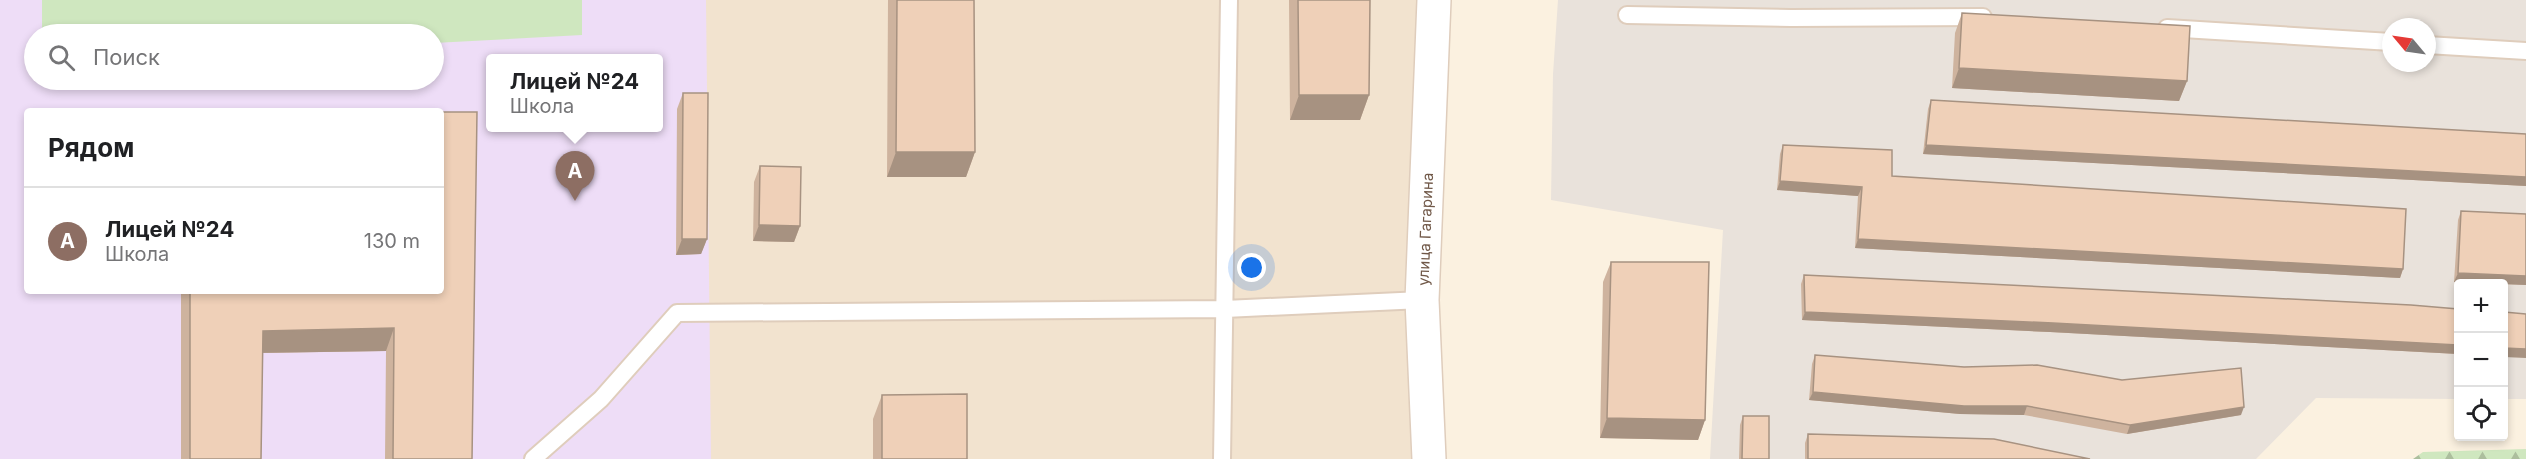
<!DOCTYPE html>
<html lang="ru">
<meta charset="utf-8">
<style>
:root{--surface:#fff;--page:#f2f2f2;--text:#202124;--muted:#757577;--line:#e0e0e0;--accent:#0b8043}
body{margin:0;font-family:Inter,sans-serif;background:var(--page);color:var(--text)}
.controls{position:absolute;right:18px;bottom:18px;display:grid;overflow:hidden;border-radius:6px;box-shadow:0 3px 9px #0003}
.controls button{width:54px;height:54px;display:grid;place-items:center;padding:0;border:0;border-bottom:2px solid var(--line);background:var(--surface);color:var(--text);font:30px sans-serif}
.compass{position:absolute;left:2382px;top:18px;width:54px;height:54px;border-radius:50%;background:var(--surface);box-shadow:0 3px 9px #0003;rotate:299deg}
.you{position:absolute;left:1252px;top:268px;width:21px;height:21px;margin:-15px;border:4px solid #fff;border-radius:50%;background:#1a73e8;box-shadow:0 0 0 9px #1a73e833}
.badge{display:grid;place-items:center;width:39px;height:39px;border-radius:50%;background:var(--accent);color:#fff;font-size:20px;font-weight:700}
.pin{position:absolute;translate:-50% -50px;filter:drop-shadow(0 2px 3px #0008)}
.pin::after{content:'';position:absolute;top:32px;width:21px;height:18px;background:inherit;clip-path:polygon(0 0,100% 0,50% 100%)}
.popup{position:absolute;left:486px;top:54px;width:177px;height:78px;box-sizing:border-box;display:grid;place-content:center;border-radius:6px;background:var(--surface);filter:drop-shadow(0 2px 4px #0005);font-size:20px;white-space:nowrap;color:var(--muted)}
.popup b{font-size:22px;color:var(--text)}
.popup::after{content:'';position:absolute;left:50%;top:100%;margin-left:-12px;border:12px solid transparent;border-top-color:var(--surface)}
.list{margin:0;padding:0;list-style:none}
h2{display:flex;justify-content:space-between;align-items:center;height:78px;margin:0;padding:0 24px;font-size:26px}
h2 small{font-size:20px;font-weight:400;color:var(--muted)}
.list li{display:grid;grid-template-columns:39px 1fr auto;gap:18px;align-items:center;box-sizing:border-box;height:108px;padding:0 24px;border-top:2px solid var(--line)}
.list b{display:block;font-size:22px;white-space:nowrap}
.list p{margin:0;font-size:20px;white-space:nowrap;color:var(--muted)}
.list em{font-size:20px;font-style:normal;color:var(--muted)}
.icon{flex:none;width:33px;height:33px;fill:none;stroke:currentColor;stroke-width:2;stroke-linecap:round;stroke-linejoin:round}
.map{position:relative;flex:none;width:2526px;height:459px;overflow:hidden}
.search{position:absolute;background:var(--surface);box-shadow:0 3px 9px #0003;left:24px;top:24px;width:420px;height:66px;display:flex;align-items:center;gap:15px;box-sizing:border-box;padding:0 21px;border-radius:33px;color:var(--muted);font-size:22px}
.panel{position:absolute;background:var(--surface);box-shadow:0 3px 9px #0003;left:24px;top:108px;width:420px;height:186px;border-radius:6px}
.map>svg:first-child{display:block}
.residential{fill:#f2e3cf;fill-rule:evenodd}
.industrial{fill:#e9e2db;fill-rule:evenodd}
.education{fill:#eeddf7;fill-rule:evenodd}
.grass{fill:#cfe7bf}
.forest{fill:url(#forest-firs)}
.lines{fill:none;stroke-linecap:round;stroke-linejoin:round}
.service-casing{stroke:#dfcdbc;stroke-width:20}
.tertiary-casing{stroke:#dfcdbc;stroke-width:36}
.service{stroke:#fff;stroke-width:16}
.tertiary{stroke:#fff;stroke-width:33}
.wall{fill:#ceb39e}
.shaded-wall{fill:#a79281}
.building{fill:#efd0b8;stroke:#a79281;stroke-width:1.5}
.labels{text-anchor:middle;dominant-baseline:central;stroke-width:4.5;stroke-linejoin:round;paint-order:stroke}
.street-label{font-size:15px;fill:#705848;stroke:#fef5e5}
</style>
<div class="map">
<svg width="2526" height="459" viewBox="0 0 2526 459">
<defs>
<pattern id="forest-firs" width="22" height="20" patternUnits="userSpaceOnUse" patternTransform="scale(1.5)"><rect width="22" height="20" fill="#cfe7bf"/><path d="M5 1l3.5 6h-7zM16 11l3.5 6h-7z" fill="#acbe9d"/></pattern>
</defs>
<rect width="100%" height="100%" fill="#fbf1e0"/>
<!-- residential -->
<path class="residential" d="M0 0H1434L1429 459H0ZM34 34H434V80H34ZM491 58H659V128H491ZM27 111H441V291H27Z"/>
<!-- industrial -->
<path class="industrial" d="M1558 0H2526V399H2504V284H2458V399L2316 398 2256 459H1710L1723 230 1551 200 1553 74ZM2391 27H2427V63H2391Z"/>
<!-- education -->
<path class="education" d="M0 0H706L711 459H0ZM34 34H434V80H34ZM491 58H659V128H491ZM27 111H441V291H27Z"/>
<!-- grass -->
<path class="grass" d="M42 0H582V35L434 43V34H42Z"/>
<!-- forest -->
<path class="forest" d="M2526 449V459H2413L2423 452Z"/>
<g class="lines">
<defs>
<path id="service" d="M1627 15 1791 18 1983 17
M2167 28 2391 42
M2427 45 2526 51
M533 459 601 399 677 313 1225 309 1422 300
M1222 459 1229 0"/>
<g id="tertiary">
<path id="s1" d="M1429 459 1422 300 1434 0"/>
</g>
</defs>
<!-- service casing -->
<use href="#service" class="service-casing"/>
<!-- tertiary casing -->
<use href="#tertiary" class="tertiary-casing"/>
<!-- service -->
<use href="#service" class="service"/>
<!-- tertiary -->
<use href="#tertiary" class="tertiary"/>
</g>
<!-- wall -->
<path class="wall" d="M888 0H974L975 152 966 177H887Z
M1289 0H1370L1369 95 1360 120H1290Z
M1962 13 2187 81 2179 101 1952 88 1955 33Z
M683 93 707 239 701 254 676 255 677 109Z
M1931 100 2526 134V186L1923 154 1928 109Z
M1783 145 1892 176 2403 269 2400 278 1855 248 1858 196 1777 190 1780 154Z
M760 166 800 226 794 242 753 241 754 182Z
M2461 211 2526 214V285L2454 282 2458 220Z
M1611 262 1705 420 1698 440 1600 438 1603 282Z
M1804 275 2458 309V354L2050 332 1802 320 1801 284Z
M181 291H441L472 459H385L386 351 262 353 261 459H181Z
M1815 355 2241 415 2127 434 2024 415 1960 414 1809 400 1812 364Z
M882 395 967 459H873V419Z
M1743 416 1769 459H1739L1740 425Z
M1808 434 2090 459H1805V443Z"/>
<!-- shaded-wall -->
<path class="shaded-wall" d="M1959 68 2187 81 2179 101 1952 88Z
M1299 95H1369L1360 120H1290Z
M1926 145 2526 177V186L1923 154Z
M896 152H975L966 177H887Z
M1780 181 1862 187 1858 196 1777 190Z
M759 225 800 226 794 242 753 241Z
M682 239H707L701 254 676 255Z
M1858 239 2403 269 2400 278 1855 248Z
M2458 273 2526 276V285L2454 282Z
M1805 312 2053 323 2458 345V354L2050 332 1802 320Z
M394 328 386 351 254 353 263 331Z
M2504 348 2526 349V358L2504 357Z
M1813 392 2027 406 2024 415 1960 414 1809 400Z
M2244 407 2241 415 2127 434 2130 425Z
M1607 418 1705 420 1698 440 1600 438Z"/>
<!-- building -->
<path class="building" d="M897 0H974L975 152H896Z
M1298 0H1370L1369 95H1299Z
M1962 13 2190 26 2187 81 1959 68Z
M683 93H708L707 239H682Z
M1931 100 2526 134V177L1926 145Z
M441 112H477L472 459H393L394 328 263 331 261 459H190V291H441Z
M1783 145 1892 150V176L2406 209 2403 269 1858 239 1862 187 1780 181Z
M760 166 801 167 800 226 759 225Z
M2461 211 2526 214V276L2458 273Z
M1611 262H1709L1705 420 1607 418Z
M1804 275 2411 305 2458 309V345L2053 323 1805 312Z
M2504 312 2526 314V349L2504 348Z
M1815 355 1964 367 2037 365 2122 380 2241 368 2244 407 2130 425 2027 406H1964L1813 392Z
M967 394V459H882V395Z
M1743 416H1769V459H1742Z
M1808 434 1994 439 2090 459H1808Z"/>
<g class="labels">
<!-- street labels -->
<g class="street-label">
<text stroke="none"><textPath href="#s1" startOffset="230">улица Гагарина</textPath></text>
</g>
</g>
</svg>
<div class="controls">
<button>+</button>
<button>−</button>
<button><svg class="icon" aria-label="locate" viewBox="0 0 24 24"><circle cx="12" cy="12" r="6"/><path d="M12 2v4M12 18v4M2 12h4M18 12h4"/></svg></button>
</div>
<svg class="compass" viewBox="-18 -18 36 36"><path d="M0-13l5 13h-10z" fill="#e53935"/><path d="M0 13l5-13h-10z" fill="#757577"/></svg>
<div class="you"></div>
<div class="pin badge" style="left:575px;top:201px;background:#8d6e63">A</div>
<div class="popup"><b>Лицей №24</b>Школа</div>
<div class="search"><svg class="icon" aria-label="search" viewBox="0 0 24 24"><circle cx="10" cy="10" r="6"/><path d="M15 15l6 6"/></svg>Поиск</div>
<section class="panel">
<h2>Рядом<small></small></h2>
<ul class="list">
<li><span class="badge" style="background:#8d6e63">A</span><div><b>Лицей №24</b><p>Школа</p></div><em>130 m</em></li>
</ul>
</section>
</div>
